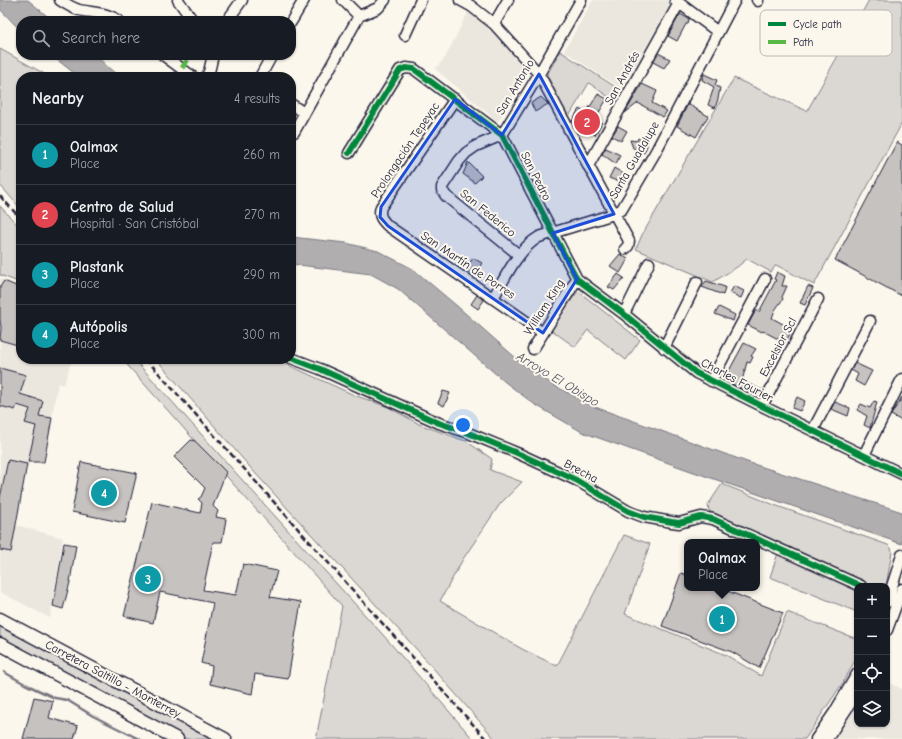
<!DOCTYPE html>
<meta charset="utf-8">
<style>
:root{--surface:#171b24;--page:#242831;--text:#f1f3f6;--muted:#9ea1a6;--line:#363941;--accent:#b45309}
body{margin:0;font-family:"Comic Neue",sans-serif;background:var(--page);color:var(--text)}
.controls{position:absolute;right:12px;bottom:12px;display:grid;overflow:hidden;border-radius:8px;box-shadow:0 1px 3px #0004}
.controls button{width:36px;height:36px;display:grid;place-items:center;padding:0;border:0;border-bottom:1px solid var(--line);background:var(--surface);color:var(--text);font:20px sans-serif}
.you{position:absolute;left:463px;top:425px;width:14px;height:14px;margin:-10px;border:3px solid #fff;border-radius:50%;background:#1a73e8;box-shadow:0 0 0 6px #1a73e833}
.badge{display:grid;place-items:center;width:26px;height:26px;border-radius:50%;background:var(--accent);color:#fff;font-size:13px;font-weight:700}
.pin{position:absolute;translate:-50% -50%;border:2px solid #fff;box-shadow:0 1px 4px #0006}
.popup{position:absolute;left:684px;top:539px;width:76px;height:52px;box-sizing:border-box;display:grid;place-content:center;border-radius:8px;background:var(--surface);filter:drop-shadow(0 1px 3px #0005);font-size:13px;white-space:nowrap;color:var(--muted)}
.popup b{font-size:15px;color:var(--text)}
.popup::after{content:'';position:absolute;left:50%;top:100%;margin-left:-8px;border:8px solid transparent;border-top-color:var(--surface)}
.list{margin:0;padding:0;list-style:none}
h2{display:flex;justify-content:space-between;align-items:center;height:52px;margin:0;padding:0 16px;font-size:17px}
h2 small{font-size:13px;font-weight:400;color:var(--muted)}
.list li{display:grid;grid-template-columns:26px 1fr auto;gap:12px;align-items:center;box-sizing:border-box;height:60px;padding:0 16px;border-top:1px solid var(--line)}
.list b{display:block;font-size:15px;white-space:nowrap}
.list p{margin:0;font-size:13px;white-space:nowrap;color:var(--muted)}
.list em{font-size:13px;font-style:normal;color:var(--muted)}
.icon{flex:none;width:22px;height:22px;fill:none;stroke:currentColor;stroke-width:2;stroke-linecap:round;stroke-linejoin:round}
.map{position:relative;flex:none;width:902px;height:739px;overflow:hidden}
.search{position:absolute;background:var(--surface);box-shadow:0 1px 3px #0004;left:16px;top:16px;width:280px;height:44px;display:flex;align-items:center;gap:10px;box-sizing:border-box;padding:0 14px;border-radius:16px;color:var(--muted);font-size:15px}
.panel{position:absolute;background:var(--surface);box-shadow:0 1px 3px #0004;left:16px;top:72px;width:280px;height:292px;border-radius:16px}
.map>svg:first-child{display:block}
.built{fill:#ebe7df}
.green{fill:#dbd8d3;stroke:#7e7d87}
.water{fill:#b1aeb0;stroke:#787681}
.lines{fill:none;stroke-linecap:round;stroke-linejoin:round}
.stream{stroke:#787681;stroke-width:2.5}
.building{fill:#c6c2c0;stroke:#22223b}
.minor-casing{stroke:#22223b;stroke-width:13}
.major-casing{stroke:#22223b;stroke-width:15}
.minor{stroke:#fbf7ec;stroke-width:10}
.major{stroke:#fbf7ec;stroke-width:12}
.rail{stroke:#22223b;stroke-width:2.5;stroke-dasharray:6 3;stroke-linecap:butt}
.quiet{stroke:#58b947;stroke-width:5;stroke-dasharray:10 5;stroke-linecap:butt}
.cycleway-casing{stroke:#fbf7ec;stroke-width:8}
.cycleway{stroke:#00873e;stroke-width:6}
.marked{fill:#1d4ed8;fill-opacity:0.2;stroke:#1d4ed8;stroke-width:3;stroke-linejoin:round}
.labels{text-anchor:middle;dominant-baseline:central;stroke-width:4;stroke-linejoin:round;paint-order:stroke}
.street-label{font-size:12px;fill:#22223b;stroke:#fbf7ec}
.water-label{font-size:13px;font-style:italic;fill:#545364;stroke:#fbf7ec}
.key{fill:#fbf7ec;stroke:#bab7b7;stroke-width:1}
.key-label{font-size:11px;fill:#22223b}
</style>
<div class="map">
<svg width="902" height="739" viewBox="0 0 902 739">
<rect width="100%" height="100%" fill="#fbf7ec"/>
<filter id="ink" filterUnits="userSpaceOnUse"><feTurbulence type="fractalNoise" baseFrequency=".025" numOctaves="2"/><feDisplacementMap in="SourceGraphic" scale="8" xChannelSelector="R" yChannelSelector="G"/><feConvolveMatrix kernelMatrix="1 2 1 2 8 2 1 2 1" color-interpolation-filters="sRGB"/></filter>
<g filter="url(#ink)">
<!-- built -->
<path class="built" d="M593 0H666L671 3 622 89 564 51Z
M469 10 493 32 528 70 498 122 435 69 445 58Z
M0 278 21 287V359H72L64 385 58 383 44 462H28L16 525 63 538 50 618 0 592Z
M887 682 902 689V739H835L857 702V724H887Z"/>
<!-- green -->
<path class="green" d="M869 0H902V123L814 285 776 265 771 272 747 259 737 267 713 282 636 249 642 235 734 78 807 111Z
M0 49 43 73 48 77H21V209L0 185Z
M560 51 620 90 613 100 589 83 568 118 547 75Z
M0 206 21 229V283L0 275Z
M578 291 640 340 626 360 588 330 575 347 550 329Z
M122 359H134L235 472 384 636 473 739H316L342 606Z
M156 359H275L354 395 388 407 421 425 466 441 492 459 490 470 522 482 500 504 463 559 440 601 522 649 557 666 624 535 650 544 625 614 726 655 761 676 787 612 857 639V657L844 681 805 739H495L419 652 256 474Z
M722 484 777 506 888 545 891 548 892 552 886 586H857V612L770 577 781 544 709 511 708 505Z
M0 626 20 636 211 739H187L0 639Z"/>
<!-- water -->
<path class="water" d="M0 0H28L53 21H21V31L0 9Z
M51 55H95L119 77H79Z
M291 237 346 243 378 251 413 269 457 306 525 366 555 386 595 407 750 463 902 512V544L688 470 582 432 534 404 505 382 398 289 371 274 291 264Z"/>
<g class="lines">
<!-- stream -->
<path class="stream" d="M4 672 25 684 55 698 67 700 93 716 139 739"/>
</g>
<!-- building -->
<path class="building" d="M680 14 689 19 688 24H686L677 41 668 36Z
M658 53 670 59 664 68 653 62Z
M704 74 717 80 715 85 720 88 718 99 715 108 708 105 714 87 702 80Z
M642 84 657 91 652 103 667 111 663 117 638 103 625 113Z
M598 94 607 99 595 119 602 122 595 135 572 121 579 109 586 113Z
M541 97 548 104 535 112 531 103Z
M688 104 708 116 696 137 677 126Z
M618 126 627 131 621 141 612 136Z
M638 138 647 143V146L644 153 633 148 630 140 637 141Z
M897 142 902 145V296L835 260Z
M606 148 620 155 616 164 602 154Z
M468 162 482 176 475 183 463 174Z
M614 168 627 176 622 183 609 178Z
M620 254 628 259 620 273 610 266Z
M473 258 482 263 474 277 465 270Z
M777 272 785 276 782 286H787L782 297 783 299 775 310 772 318 792 329 786 342 781 339 780 340 763 331 762 332 748 325 756 310 759 312 776 280 774 279Z
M618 274 624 278 614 290 608 287Z
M4 281 21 288V346L0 340 1 328 0 319V287Z
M706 281 725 287 723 295 702 287Z
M734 286 744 291 741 298 730 293Z
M808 286 813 288 805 305 800 303Z
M477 295 484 300 478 309 471 304Z
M719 307 735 315 733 321 715 314Z
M744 343 756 349 751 356 753 357 750 363 747 362 742 381 762 390 758 395 756 396 724 380Z
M855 363 872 371 864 386 855 381 858 374 851 370Z
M0 368 26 375 20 394 43 401 39 416 52 418 44 462H28L36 426 25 423 30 409 17 405 15 410 0 406Z
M443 391 450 393 444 406 438 403Z
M797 397 805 401 800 411 792 408Z
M902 397V421L891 415Z
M874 401 877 402 870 428 864 425 867 416 857 410 861 404 870 408Z
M835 402 850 408 848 416 831 409Z
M191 440 195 441 226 472 213 506 218 511 216 517 226 519 222 542H213L203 590 236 595 243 564 277 571 270 597 301 602 288 679 255 674 252 694 210 684 212 666 201 663 213 603 160 592 153 623 124 616 152 502 200 513 202 503 198 499 201 497 205 488 174 457Z
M8 460 27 464 11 552 0 550V498Z
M81 462 137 473 125 523 72 512Z
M64 543 76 545 70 582 63 609 53 606Z
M681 573 687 575V588H720L783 613 759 668 732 652 662 626Z
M34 697 53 701 49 718 78 726 74 739H23Z"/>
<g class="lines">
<defs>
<path id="minor" d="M60 0C66 4 72 8 79 10 93 13 107 12 119 21
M178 0 193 21
M343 0 359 16
M460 0 471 6 494 24 539 74 629 241 628 246 625 249
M675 0 718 32
M757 0 758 1
M227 21 242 0
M291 22 304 0
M494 24 508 0
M405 35 421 0
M163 55 193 77
M206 77 209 72 213 55
M260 77 272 55
M455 99 381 207C378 216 382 220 388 226L543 333
M291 104 304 113
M294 132 359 16 378 8 385 0
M349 153 400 70 406 68 414 69 502 135 577 279 624 314 696 373 762 406 902 474
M588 166 679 3
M519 255 446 196 442 190V187L459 161 466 153 476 146 502 135 539 74 581 0
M493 298C506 277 517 250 539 237L614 214 622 209 656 151 735 0
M624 314 649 263
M664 348 697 282
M533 349 577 279
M291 358 320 369 439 423 466 432 517 453 576 480 628 511 644 517 672 522 679 523 701 517 713 519 861 586
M711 381 765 279
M762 406 818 299
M813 430 870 321
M864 455 902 379
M887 602 902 555
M887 630 902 589
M816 739 834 713 857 674
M827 739 857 693"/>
<path id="major" d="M0 619 225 739
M0 644 177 739"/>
</defs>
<!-- minor casing -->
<use href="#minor" class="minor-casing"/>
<!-- major casing -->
<use href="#major" class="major-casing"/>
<!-- minor -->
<use href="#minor" class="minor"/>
<!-- major -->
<use href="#major" class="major"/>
<!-- rail -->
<path class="rail" d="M0 196 21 219
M146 359 486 739"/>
<!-- quiet -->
<path class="quiet" d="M182 68 191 55"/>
<defs>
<path id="cycleway" d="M349 153 400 70 406 68 414 69 502 135 577 279 624 314 696 373 762 406 902 474
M291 358 320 369 439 423 466 432 517 453 576 480 628 511 644 517 672 522 679 523 701 517 713 519 861 586"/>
</defs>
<!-- cycleway casing -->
<use href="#cycleway" class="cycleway-casing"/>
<!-- cycleway -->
<use href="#cycleway" class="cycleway"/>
</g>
</g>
<!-- marked area -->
<path class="marked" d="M539 74 614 214 553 233 577 279 543 333 388 226 380 217 381 207 455 99 502 135Z"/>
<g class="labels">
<!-- street labels -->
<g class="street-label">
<text transform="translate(622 78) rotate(-61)">San Andrés</text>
<text transform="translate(515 87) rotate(-59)">San Antonio</text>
<text transform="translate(405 150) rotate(-56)">Prolongación Tepeyac</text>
<text transform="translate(634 160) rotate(-60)">Santa Guadalupe</text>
<text transform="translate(536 176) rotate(63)">San Pedro</text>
<text transform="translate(488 213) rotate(39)">San Federico</text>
<text transform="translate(468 265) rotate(34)">San Martín de Porres</text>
<text transform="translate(544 307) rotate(-57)">William King</text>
<text transform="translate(778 347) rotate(-62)">Excelsior Scl</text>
<text transform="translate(737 380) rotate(28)">Charles Fourier</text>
<text transform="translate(581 471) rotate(28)">Brecha</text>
<text transform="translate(113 679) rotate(28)">Carretera Saltillo - Monterrey</text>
</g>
<!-- water labels -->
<g class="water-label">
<text transform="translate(558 379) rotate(31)">Arroyo El Obispo</text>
</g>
</g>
<!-- legend -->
<rect x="760" y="10" width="132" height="46" rx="6" class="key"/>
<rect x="768" y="22" width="18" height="4" fill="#00873e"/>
<rect x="768" y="40" width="18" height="4" fill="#58b947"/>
<g class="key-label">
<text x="793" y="28">Cycle path</text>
<text x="793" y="46">Path</text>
</g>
</svg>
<div class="controls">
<button>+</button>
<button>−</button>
<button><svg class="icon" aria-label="locate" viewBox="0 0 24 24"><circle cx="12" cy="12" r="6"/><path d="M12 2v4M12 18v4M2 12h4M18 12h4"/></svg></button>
<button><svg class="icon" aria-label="layers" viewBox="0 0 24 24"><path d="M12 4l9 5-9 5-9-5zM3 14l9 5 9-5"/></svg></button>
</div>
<div class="you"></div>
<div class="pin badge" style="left:722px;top:619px;background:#0f9aa8">1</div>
<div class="popup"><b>Oalmax</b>Place</div>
<div class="pin badge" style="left:587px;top:122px;background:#e0444e">2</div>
<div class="pin badge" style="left:148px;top:579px;background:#0f9aa8">3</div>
<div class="pin badge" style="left:104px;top:493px;background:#0f9aa8">4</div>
<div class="search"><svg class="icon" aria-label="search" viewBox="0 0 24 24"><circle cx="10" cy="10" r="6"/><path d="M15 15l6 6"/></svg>Search here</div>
<section class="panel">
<h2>Nearby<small>4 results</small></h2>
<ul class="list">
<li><span class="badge" style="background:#0f9aa8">1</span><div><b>Oalmax</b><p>Place</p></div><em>260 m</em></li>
<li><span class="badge" style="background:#e0444e">2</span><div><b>Centro de Salud</b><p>Hospital · San Cristóbal</p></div><em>270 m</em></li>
<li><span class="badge" style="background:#0f9aa8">3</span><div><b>Plastank</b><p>Place</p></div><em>290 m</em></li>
<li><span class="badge" style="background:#0f9aa8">4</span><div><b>Autópolis</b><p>Place</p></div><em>300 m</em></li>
</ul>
</section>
</div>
